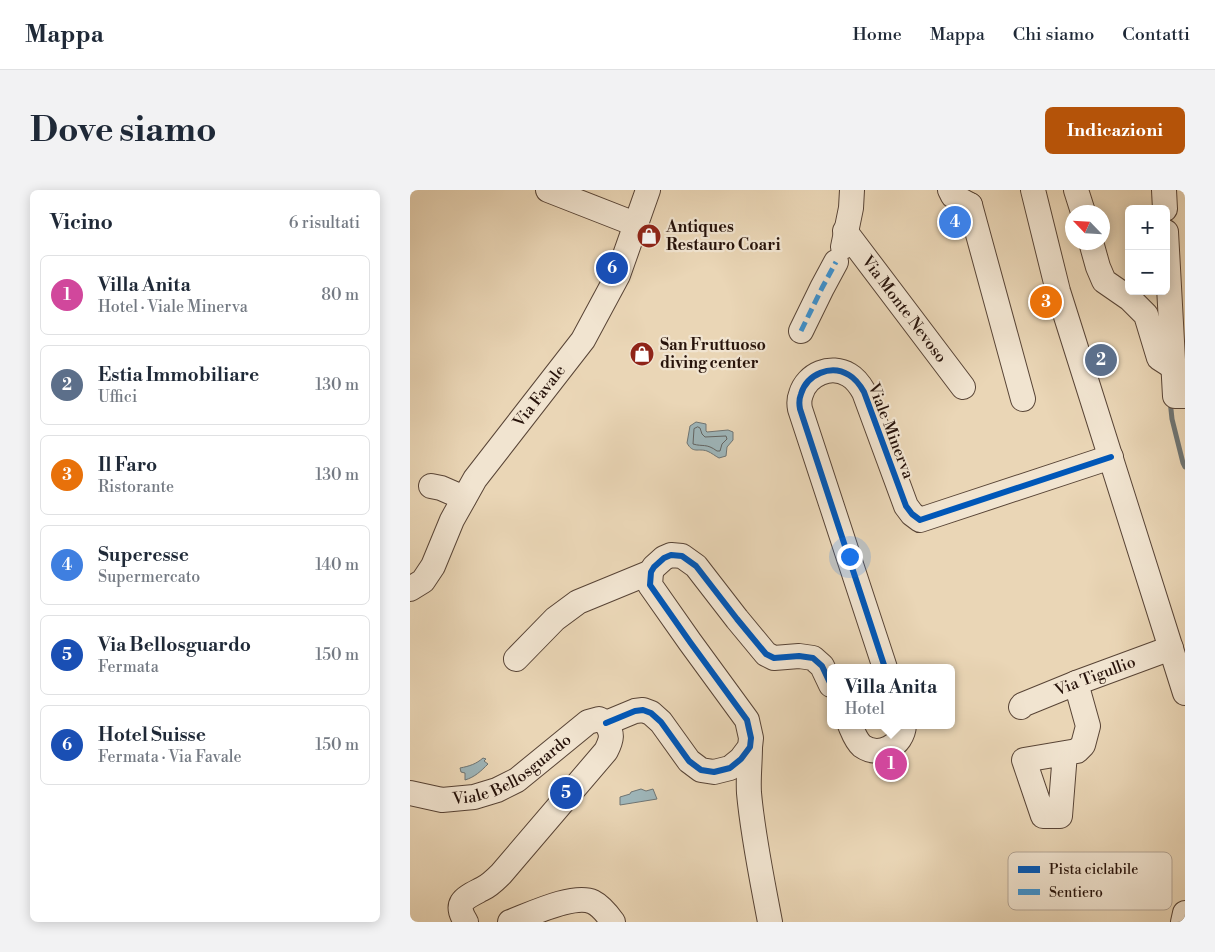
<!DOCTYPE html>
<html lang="it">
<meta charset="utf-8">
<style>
:root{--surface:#fff;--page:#f2f2f3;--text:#1f2937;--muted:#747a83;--line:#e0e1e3;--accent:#b45309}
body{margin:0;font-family:"Libre Bodoni",serif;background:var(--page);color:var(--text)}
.controls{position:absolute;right:15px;top:15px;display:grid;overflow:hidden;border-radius:8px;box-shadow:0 2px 12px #0003}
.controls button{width:45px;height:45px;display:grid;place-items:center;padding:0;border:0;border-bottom:1px solid var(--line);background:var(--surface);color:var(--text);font:25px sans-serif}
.compass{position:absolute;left:655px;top:15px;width:45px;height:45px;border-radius:50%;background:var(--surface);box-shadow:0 2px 12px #0003;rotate:295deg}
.you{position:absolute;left:439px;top:366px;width:18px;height:18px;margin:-12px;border:4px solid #fff;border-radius:50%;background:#1a73e8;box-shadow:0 0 0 8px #1a73e833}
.badge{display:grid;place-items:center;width:32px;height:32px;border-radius:50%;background:var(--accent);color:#fff;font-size:16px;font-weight:700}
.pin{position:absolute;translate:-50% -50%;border:2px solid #fff;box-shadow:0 1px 5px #0006}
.popup{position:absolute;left:417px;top:474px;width:128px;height:65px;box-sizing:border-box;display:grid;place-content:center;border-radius:8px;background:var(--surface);filter:drop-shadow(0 1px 4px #0005);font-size:16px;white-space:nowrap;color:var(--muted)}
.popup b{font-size:19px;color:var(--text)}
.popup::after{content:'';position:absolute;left:50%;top:100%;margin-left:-10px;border:10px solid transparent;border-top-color:var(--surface)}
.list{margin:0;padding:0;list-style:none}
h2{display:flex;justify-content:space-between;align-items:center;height:65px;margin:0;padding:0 20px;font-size:21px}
h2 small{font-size:16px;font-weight:400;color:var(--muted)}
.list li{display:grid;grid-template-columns:32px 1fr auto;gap:15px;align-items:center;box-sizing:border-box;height:80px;margin:0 10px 10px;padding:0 10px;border:1px solid var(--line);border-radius:8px}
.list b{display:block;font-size:19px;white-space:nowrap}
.list p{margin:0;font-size:16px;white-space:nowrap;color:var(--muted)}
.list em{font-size:16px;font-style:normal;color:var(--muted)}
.map{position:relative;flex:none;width:775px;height:732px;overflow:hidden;border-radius:8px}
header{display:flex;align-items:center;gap:30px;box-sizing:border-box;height:70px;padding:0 25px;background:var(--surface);border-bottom:1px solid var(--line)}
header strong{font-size:24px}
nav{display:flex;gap:28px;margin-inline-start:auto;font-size:18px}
.intro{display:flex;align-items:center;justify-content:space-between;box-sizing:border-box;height:120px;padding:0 30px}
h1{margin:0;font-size:35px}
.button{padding:12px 22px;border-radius:8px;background:var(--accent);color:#fff;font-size:18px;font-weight:700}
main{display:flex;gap:30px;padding:0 30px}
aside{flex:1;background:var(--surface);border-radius:8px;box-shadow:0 2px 12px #0003}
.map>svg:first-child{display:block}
.water{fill:#9eb6ba;stroke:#6e7574}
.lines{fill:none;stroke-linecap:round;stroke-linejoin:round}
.shore{stroke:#626462;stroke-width:1}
.stream{stroke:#6e7574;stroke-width:5}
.minor-casing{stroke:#584436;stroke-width:26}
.minor{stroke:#f1e4d0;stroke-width:24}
.quiet{stroke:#3b92d2;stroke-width:5;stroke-dasharray:10 5;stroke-linecap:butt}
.cycleway-casing{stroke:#f1e4d0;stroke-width:9}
.cycleway{stroke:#0057b8;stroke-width:6}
.labels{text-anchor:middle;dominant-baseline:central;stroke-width:4.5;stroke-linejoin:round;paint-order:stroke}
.poi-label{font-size:16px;font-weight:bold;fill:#27130b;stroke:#f1e4d0;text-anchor:start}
.street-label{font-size:16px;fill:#27130b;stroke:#f1e4d0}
.key{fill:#f1e4d0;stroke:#b4a595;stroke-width:1}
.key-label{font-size:14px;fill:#27130b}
</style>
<header>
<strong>Mappa</strong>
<nav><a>Home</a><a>Mappa</a><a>Chi siamo</a><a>Contatti</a></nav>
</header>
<div class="intro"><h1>Dove siamo</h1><a class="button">Indicazioni</a></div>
<main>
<aside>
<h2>Vicino<small>6 risultati</small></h2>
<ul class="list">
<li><span class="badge" style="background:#d1479c">1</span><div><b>Villa Anita</b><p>Hotel · Viale Minerva</p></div><em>80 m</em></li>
<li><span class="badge" style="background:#5c6f8a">2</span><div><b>Estia Immobiliare</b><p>Uffici</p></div><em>130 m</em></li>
<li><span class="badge" style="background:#e8710a">3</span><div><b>Il Faro</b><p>Ristorante</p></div><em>130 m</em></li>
<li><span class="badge" style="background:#3f7fe0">4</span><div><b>Superesse</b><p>Supermercato</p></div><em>140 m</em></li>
<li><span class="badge" style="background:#1a4fb4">5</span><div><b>Via Bellosguardo</b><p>Fermata</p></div><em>150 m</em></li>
<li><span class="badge" style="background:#1a4fb4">6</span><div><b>Hotel Suisse</b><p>Fermata · Via Favale</p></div><em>150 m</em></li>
</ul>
</aside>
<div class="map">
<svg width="775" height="732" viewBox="0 0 775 732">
<rect width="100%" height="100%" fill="#ead6b6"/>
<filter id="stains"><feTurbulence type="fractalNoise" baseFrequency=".004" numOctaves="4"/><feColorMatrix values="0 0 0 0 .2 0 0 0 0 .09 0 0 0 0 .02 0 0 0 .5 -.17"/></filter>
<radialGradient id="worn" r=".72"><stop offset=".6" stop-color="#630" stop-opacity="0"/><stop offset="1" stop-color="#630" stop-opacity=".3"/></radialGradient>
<!-- water -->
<path class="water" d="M286 232 296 234V241L297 242 318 240 323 242V250L317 257 316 266 309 268C305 266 302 263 297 261 288 258 283 264 277 253L280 236Z
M73 568 76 569 74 571 78 574C71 581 65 587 55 590V583L51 582 50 578C60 576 66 574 73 568Z
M231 599 236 601 243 599 247 609 210 615V607L220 604 221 602Z"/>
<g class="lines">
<!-- shore -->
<path class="shore" d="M288 237 290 238 292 244 295 247 316 246 317 249 312 254 310 261H307C296 253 293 257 283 254L284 239Z"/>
<!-- stream -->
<path class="stream" d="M760 210 762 229 773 273 775 277"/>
<defs>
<g id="minor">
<path d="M138 0 225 34"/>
<path d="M540 0 543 6 560 15"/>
<path d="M623 0 648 101 775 503"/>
<path d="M666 0 673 22"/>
<path d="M754 0 755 19"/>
<path d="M560 15 613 209"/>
<path id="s1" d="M435 41 553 197"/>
<path d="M756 42 765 206H775"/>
<path d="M681 52 688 77 694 91 720 109 736 125 749 168 763 177"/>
<path d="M433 57 441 18 442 0"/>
<path d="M391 141 412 98 426 72"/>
<path d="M21 296 31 298 54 308"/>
<path id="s2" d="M0 399 13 391 23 376 42 330 65 289 173 150 208 85 238 0"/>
<path d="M106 469 145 429 168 412 241 382"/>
<path d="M475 478 390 219C389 214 389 209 391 204 397 184 421 174 439 185 446 189 450 195 454 202L496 316 502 324 510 330 701 267"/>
<path id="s3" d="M611 517 612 515 666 493 761 458"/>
<path d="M196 533 225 521 233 520 241 523 251 532 279 571 291 580 304 582 320 578 331 569 340 557 341 548 337 530 280 452 240 395 241 382 244 377 254 368 261 365 272 366 286 376 327 429 356 464 364 468 389 466 403 468 412 476 421 495"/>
<path d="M440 535C443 542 446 551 452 556 469 568 493 556 494 535"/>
<path d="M340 557C340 572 338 588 339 603 343 647 352 689 360 732"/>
<path d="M655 563 650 626H633L614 570 667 561 673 555 678 536 666 493"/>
<path id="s4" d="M0 603 32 610 64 607 87 600 107 590 178 532 189 529 196 533"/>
<path d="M56 732C43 712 55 708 72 699 79 696 85 690 91 684L196 561C202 549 203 544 196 533"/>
<path d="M100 732C119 725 164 703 183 712 191 716 198 725 203 732"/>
<path d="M773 732 775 723"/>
</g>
</defs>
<!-- minor casing -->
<use href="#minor" class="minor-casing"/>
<!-- minor -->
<use href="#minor" class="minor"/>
<!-- quiet -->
<path class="quiet" d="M391 141 412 98 426 72"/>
<defs>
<path id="cycleway" d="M475 478 390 219C389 214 389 209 391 204 397 184 421 174 439 185 446 189 450 195 454 202L496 316 502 324 510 330 701 267
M196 533 225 521 233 520 241 523 251 532 279 571 291 580 304 582 320 578 331 569 340 557 341 548 337 530 280 452 240 395 241 382 244 377 254 368 261 365 272 366 286 376 327 429 356 464 364 468 389 466 403 468 412 476 421 495"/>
</defs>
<!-- cycleway casing -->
<use href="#cycleway" class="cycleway-casing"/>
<!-- cycleway -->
<use href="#cycleway" class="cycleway"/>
</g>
<!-- icons -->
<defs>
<symbol id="shop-disc" viewBox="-11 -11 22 22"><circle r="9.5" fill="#8f2418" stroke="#f1e4d0"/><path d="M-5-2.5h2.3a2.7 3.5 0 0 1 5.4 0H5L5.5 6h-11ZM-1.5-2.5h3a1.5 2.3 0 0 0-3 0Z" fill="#fff"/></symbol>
</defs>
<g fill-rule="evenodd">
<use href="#shop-disc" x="225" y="32" width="28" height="28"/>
<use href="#shop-disc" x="218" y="150" width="28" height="28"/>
</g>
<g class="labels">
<!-- poi labels -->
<g class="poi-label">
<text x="256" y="37">Antiques<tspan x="256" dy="18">Restauro Coari</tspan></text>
<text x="250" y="155">San Fruttuoso<tspan x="250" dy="18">diving center</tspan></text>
</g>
<!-- street labels -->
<g class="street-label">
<text stroke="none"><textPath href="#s1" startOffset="98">Via Monte Nevoso</textPath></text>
<text stroke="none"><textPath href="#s2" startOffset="235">Via Favale</textPath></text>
<text transform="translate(481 241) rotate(69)">Viale Minerva</text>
<text stroke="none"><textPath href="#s3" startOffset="81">Via Tigullio</textPath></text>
<text stroke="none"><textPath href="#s4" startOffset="111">Viale Bellosguardo</textPath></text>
</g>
</g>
<!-- legend -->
<rect x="598" y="662" width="164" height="58" rx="8" class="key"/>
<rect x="608" y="676" width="22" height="7" fill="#0057b8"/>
<rect x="608" y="699" width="22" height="6" fill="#3b92d2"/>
<g class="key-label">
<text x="639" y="684">Pista ciclabile</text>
<text x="639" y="707">Sentiero</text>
</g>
<rect width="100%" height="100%" filter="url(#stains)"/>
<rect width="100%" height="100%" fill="url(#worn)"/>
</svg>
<div class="controls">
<button>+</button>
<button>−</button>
</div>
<svg class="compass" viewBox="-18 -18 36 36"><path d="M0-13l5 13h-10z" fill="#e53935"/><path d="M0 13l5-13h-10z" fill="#747a83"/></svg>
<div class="you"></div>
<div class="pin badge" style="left:481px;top:574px;background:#d1479c">1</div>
<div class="popup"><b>Villa Anita</b>Hotel</div>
<div class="pin badge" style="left:691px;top:170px;background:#5c6f8a">2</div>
<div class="pin badge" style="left:636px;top:112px;background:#e8710a">3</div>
<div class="pin badge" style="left:545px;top:32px;background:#3f7fe0">4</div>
<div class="pin badge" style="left:156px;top:603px;background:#1a4fb4">5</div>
<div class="pin badge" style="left:202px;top:78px;background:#1a4fb4">6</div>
</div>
</main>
